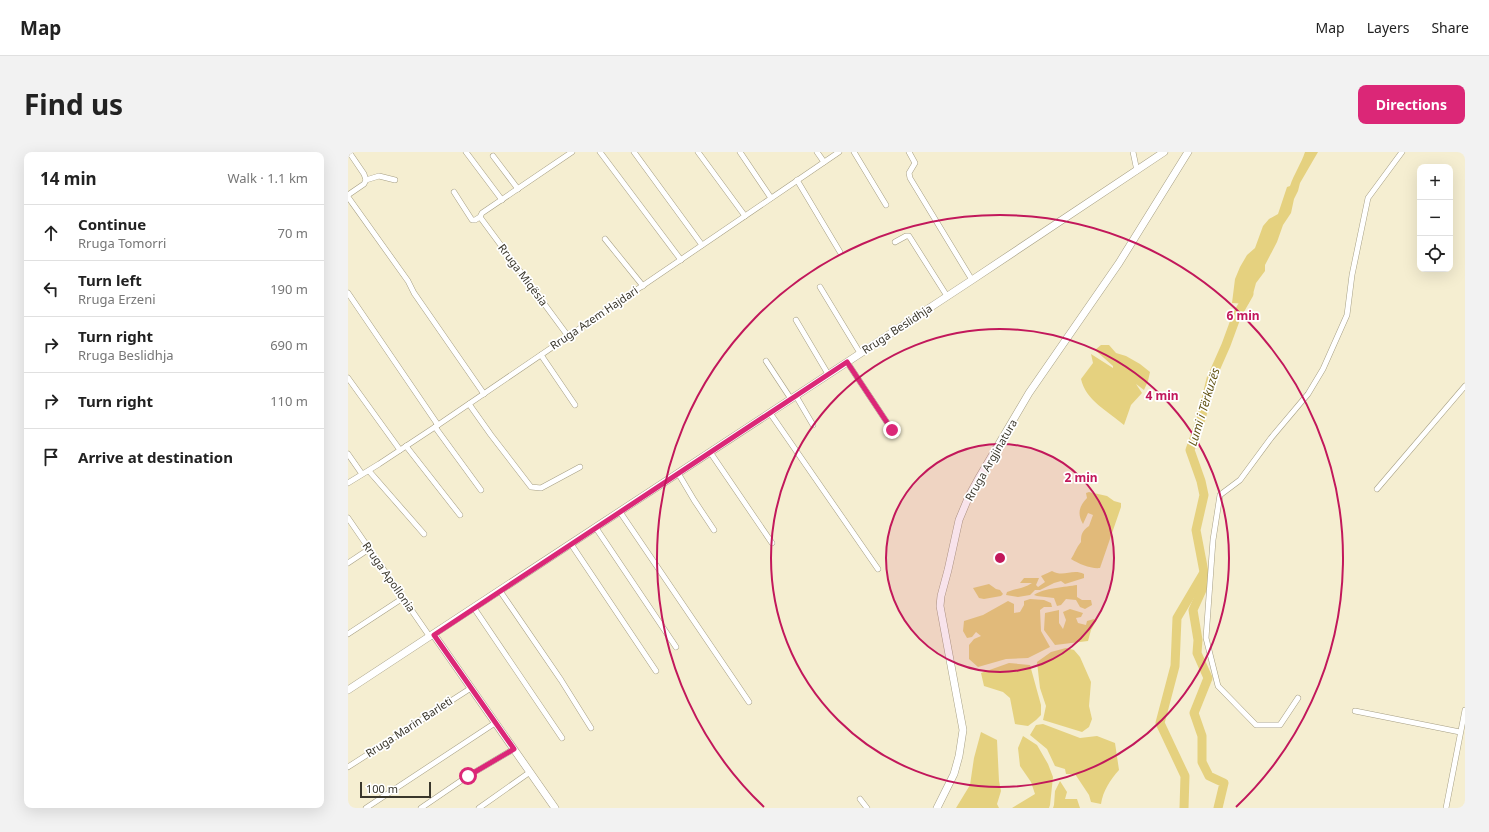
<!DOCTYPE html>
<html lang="en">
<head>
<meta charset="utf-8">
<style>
	:root { --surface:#fff; --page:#f2f2f2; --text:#222; --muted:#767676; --line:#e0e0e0; --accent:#db2777 }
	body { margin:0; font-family:"Noto Sans",sans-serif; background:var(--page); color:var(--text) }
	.controls { position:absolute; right:12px; top:12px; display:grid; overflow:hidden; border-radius:8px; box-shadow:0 4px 16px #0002 }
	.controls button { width:36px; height:36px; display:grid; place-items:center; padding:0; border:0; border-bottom:1px solid var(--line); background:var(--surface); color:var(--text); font:20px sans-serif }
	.scale { position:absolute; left:12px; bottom:10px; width:71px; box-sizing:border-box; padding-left:4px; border:2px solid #39362b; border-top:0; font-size:11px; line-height:14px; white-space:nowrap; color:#39362b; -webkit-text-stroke:3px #fff; paint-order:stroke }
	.stop { position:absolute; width:12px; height:12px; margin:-9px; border:3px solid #db2777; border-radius:50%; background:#fff }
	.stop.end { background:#db2777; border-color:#fff; box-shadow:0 1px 4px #0008 }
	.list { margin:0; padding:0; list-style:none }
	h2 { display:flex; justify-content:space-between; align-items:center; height:52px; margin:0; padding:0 16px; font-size:17px }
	h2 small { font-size:13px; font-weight:400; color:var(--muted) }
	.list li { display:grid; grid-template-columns:26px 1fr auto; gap:12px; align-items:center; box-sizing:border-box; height:56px; padding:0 16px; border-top:1px solid var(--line) }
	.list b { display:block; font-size:15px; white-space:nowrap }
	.list p { margin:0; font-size:13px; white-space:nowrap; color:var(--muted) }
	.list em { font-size:13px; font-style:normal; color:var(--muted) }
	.icon { flex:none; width:22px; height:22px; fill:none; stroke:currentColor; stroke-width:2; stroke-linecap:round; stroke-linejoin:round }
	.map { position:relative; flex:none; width:1117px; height:656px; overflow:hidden; border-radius:8px }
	header { display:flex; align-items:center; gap:24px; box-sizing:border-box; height:56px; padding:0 20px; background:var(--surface); border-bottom:1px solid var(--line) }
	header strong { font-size:19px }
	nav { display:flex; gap:22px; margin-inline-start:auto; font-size:14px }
	.intro { display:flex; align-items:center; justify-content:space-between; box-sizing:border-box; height:96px; padding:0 24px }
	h1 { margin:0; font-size:28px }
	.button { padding:10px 18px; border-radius:8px; background:var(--accent); color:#fff; font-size:14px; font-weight:700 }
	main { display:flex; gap:24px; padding:0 24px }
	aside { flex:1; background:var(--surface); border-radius:8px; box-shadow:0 4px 16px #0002 }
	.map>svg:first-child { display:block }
	.water { fill:#e5d17f }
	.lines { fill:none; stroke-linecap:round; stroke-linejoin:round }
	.river { stroke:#e5d17f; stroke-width:9 }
	.street-casing { stroke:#a69f84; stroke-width:6 }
	.secondary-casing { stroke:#a69f84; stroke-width:8 }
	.street { stroke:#fff; stroke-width:5 }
	.secondary { stroke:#fff; stroke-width:7 }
	.route { stroke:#db2777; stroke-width:5 }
	.ring { fill:none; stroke:#c2185b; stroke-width:2 }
	.labels { text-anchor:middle; stroke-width:3.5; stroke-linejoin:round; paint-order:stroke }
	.street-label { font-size:11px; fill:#39362b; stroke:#fff }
	.water-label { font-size:12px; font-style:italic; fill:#635517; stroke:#fff }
	.centre { fill:#c2185b; stroke:#fff; stroke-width:2 }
	.ring-label { font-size:12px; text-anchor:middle; font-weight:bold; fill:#c2185b; stroke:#fff; stroke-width:3.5; stroke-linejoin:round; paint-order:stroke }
</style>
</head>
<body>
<header>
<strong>Map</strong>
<nav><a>Map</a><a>Layers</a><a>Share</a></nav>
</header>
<div class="intro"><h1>Find us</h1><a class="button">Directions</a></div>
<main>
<aside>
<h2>14 min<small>Walk · 1.1 km</small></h2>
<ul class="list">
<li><svg class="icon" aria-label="ahead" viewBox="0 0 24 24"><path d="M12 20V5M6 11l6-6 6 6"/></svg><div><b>Continue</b><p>Rruga Tomorri</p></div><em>70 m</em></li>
<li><svg class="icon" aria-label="left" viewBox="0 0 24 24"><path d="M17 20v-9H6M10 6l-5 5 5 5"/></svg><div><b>Turn left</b><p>Rruga Erzeni</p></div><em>190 m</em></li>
<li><svg class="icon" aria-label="right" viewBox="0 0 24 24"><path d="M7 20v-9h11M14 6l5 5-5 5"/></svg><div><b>Turn right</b><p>Rruga Beslidhja</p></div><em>690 m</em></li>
<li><svg class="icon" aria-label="right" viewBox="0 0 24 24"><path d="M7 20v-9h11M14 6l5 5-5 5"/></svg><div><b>Turn right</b></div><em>110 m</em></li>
<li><svg class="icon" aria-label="arrive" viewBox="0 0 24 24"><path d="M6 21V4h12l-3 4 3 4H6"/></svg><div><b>Arrive at destination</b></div></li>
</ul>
</aside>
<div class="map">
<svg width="1117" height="656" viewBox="0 0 1117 656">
	<rect width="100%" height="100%" fill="#f5eed1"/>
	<g class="water">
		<path d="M957 0H970L952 31 950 39 946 47 943 61 935 73 929 90 917 113V119L908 131 905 142 900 152 884 151 887 127 892 115 899 103 907 96 915 74 921 67 930 62 939 35 942 34C946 22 953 12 957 0Z"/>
		<path d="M753 193H761L768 201 778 204 792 212 802 220 800 229 796 238 788 232 794 241 783 253 776 273C760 259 738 249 733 227L745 211 743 202 765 216V214L747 198Z"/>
		<path d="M741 340 759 344 766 349 773 351V355L752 416C743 417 731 412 723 407 727 401 728 396 733 390 733 382 734 379 741 374L745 363 740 361 735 372C729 362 731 354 739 346L738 341Z"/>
		<path d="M704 419C716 426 724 416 736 422V426L717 432 713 429 706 431 692 438H687L682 443 670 445 658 443 659 440C669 436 675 437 684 431H672L676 426H691L688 433 690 435 697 430 693 424Z"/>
		<polygon points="641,432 648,437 652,438 655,442 653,444 636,447 631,446 625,436"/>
		<path d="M729 433V445L734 448H743L744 453 737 457 732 455 728 448 718 447 713 453 709 454 706 446 689 444 686 443C695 436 718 435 729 433Z"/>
		<polygon points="682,447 696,448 703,451 704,455 696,455 692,458 693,479 702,495 680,506 658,507 630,515 621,507 621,493 626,487 633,484 628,480 624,485 619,486 615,479 616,469 635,463 660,449 666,452 666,461 672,460 676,453 676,449"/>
		<polygon points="722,457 735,461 733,465 728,466 730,471 738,473 739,469 746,467 748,469 743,478 740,489 707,493 696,478 697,461 711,458 711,471 715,477 718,468 715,460"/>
		<polygon points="718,496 726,498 732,505 743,530 741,554 744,567 741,575 734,580 695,568 698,554 692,536 689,510 703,500"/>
		<polygon points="661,511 682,513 693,553 693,563 688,568 680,574 667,572 662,546 655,540 636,534 633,521"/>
		<path d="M695 572 732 586 749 584 767 591 771 618C762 628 755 639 753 652L743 650 741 643 727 622H718L717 617 707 614 699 597 682 583 688 573Z"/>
		<polygon points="633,580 649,588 651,629 653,639 649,652 651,656 608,656 622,633 626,606"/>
		<polygon points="675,584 689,593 700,612 705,625 702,653 701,656 664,656 687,642 683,630 672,614 670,596"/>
		<polygon points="712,629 719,640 717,647 729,647 732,656 705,656 706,653 707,639"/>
	</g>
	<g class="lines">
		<g class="river">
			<polyline points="836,656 837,624 812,571 827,514 829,466 855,422"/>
			<polyline points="870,656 876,631 861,624 854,610 854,584 846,561 860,526 849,501 850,488 845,458 854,438 856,429 856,420 848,378 856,343 853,329 842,298 853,267 863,227 878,193 889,163 901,142"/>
		</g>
		<g class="street-casing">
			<g id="street">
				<polyline points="118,0 154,48"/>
				<polyline points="252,0 333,108"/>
				<polyline points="286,0 354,93"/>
				<polyline points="350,0 397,64"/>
				<polyline points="392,0 423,46"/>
				<polyline points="469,0 476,10"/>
				<polyline points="506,0 538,53"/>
				<polyline points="561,0 567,11 561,21 562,26 624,128"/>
				<polyline points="785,0 789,19"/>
				<polyline points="145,4 170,37"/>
				<polyline points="18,28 31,24 47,28"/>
				<polyline points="449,28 492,100"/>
				<polyline points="106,40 124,68 127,68 132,65"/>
				<polyline points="0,43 16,32 18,28 16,22 1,0"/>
				<polyline points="0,45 60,129 66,141 136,242"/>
				<polyline points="257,87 295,134"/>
				<polyline points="547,90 558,84 561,84 599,144"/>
				<polyline points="472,135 512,201"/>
				<polyline points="0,141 90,273"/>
				<polyline points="448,168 480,222"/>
				<polyline points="220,184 132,65 134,61 224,0"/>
				<polyline points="193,203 227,253"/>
				<polyline points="418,209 443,247"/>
				<polyline points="499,210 544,278"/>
				<polyline points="0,226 52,298"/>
				<polyline points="448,244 465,273"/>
				<polyline points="121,252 143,283 183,335 193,336 232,315"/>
				<polyline points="422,261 530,417"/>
				<polyline points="87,275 133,338"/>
				<polyline points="58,294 112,363"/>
				<polyline points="362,300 424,391"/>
				<polyline points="0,302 14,322"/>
				<polyline points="21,319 76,382"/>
				<polyline points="330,321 346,348 366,378"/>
				<polyline points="0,331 31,312 90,273 491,0"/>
				<polyline points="1029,337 1117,234"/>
				<polyline points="272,360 401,550"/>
				<polyline points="0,366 82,485"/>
				<polyline points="248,376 328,495"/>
				<polyline points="223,392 308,519"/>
				<polyline points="0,411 21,397"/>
				<polyline points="152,439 213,528 243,576"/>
				<polyline points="126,456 214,586"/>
				<polyline points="0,482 55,446"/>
				<polyline points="950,546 932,573 908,573 870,534 858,486 865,388 872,343 892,328 923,286 960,242 975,217 999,163 1004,123 1020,46 1054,0"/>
				<polyline points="1007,559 1112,580"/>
				<polyline points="0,615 123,536"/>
				<polyline points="512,647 519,656"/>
				<polyline points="18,656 147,571"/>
				<polyline points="73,656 120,624 166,597"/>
				<polyline points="131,656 182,620"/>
				<polyline points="1098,656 1117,558"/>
			</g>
		</g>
		<g class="secondary-casing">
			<g id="secondary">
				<polyline points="86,483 207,656"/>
				<polyline points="0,538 624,128 816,0"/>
				<polyline points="589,656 606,622 611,604 615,578 592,454 593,444 600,418 611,368 621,344 632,324 681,241 771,111 840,0"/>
			</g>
		</g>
		<use href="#street" class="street"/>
		<use href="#secondary" class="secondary"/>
	</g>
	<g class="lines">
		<polyline class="route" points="120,624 166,597 86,483 499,210 544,278"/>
	</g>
	<circle cx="652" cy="406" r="114" fill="#c2185b" fill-opacity=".12"/>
	<g class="ring">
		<circle cx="652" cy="406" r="114"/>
		<circle cx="652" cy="406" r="229"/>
		<path d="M416 655A343 343 0 1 1 888 655"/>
	</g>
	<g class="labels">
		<g class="street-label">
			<text transform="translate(175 123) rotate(53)" y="4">Rruga Miqësia</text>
			<text transform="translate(246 166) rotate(-34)" y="4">Rruga Azem Hajdari</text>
			<text transform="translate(549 177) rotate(-33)" y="4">Rruga Beslidhja</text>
			<text transform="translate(643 308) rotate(-60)" y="4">Rruga Argjinatura</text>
			<text transform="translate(41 425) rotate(55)" y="4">Rruga Apollonia</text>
			<text transform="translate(61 575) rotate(-33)" y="4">Rruga Marin Barleti</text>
		</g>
		<g class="water-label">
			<text transform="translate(856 255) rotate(-73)" y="4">Lumi i Tërkuzës</text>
		</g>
	</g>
	<circle cx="652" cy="406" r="6" class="centre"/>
	<g class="ring-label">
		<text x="895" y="168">6 min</text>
		<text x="814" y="248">4 min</text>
		<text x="733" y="330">2 min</text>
	</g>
</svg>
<div class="controls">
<button>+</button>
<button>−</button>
<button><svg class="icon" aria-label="locate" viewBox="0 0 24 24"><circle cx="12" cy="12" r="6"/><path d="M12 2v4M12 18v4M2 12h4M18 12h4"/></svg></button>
</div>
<div class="scale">100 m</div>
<div class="stop" style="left:120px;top:624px"></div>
<div class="stop end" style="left:544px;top:278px"></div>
</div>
</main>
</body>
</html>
